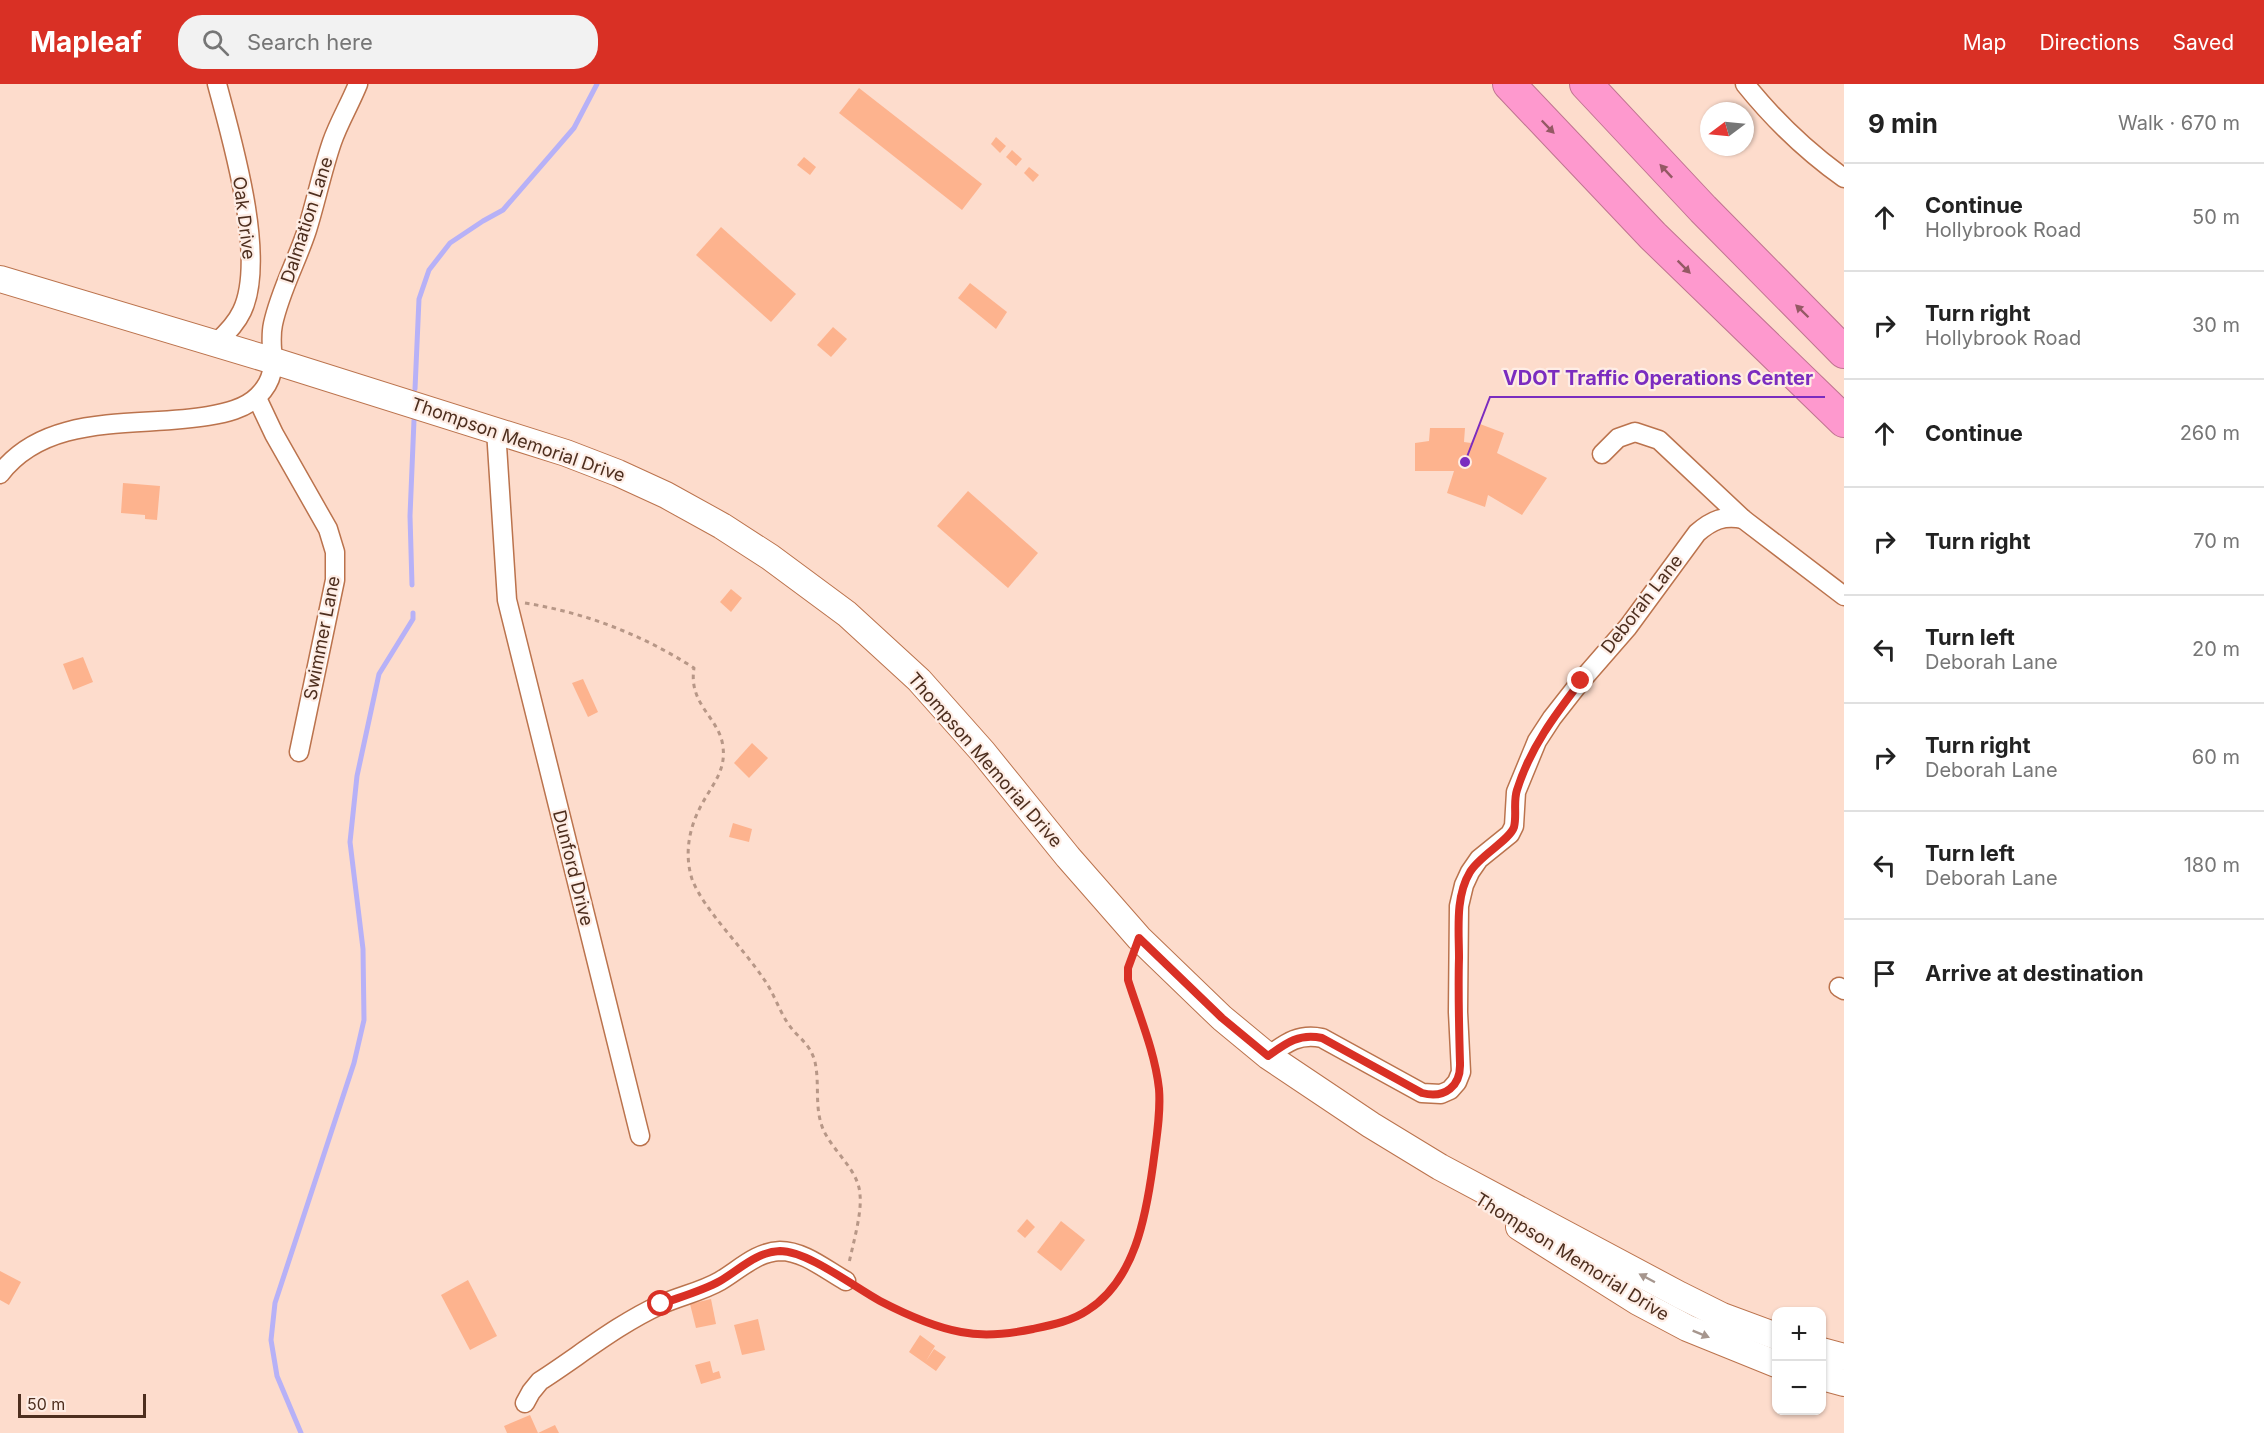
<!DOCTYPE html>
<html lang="en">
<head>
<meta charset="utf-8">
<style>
	:root { --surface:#fff; --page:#f2f2f2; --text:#222; --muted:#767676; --line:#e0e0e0; --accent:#d93025 }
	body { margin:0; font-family:Inter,sans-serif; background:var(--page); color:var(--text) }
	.controls { position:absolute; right:18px; bottom:18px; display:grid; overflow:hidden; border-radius:12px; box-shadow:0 2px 4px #0004 }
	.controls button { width:54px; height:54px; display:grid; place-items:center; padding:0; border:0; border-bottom:2px solid var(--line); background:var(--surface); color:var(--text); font:30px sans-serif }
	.compass { position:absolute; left:1700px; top:18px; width:54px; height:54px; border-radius:50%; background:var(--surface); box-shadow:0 2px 4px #0004; rotate:254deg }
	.scale { position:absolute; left:18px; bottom:15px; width:128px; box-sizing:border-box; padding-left:6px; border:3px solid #4d2e1e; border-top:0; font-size:16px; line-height:21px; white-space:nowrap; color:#4d2e1e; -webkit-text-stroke:4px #feede5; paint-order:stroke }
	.stop { position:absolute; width:18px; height:18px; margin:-14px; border:4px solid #d93025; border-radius:50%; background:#fff }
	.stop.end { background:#d93025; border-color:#fff; box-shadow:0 2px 6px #0008 }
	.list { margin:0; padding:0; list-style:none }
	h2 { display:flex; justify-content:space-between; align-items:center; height:78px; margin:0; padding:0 24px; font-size:26px }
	h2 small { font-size:20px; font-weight:400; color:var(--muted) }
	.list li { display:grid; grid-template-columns:39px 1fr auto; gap:18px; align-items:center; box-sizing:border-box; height:108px; padding:0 24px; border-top:2px solid var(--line) }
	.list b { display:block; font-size:22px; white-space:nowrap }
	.list p { margin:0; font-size:20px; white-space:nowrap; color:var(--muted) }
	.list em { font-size:20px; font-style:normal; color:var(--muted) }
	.icon { flex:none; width:33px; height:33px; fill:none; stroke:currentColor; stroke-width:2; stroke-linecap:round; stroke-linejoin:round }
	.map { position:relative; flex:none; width:1844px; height:1349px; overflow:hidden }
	header { display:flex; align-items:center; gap:36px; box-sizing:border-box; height:84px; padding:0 30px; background:var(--accent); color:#fff }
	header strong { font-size:28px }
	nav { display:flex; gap:33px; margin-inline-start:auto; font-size:21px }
	.search { width:420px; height:54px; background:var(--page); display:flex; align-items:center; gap:15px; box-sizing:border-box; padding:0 21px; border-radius:24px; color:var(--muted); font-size:22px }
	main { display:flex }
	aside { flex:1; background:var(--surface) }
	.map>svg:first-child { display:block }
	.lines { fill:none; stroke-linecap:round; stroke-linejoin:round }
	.stream { stroke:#b7b1f7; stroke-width:5 }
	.building { fill:#fdb38e }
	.street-casing { stroke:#bb734d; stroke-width:21 }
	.secondary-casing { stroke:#bb734d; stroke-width:28 }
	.highway-casing { stroke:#c07490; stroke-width:34 }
	.path { stroke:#b79787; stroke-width:3; stroke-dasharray:4.5 4.5; stroke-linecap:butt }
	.street { stroke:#fff; stroke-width:18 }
	.secondary { stroke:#fff; stroke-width:26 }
	.highway { stroke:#fe99ce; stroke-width:32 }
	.oneway { fill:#945964 }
	.oneway2 { fill:#a6968e }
	.route { stroke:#d93025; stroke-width:8 }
	.labels { text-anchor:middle; stroke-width:4.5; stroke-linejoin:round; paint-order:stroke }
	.street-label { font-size:18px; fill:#4d2e1e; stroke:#feede5 }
	.leader { fill:none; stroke:#7b2cbf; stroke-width:2 }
	.callout-dot { fill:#7b2cbf; stroke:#feede5; stroke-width:2 }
	.callout-label { font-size:20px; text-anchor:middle; font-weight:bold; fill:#7b2cbf; stroke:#feede5; stroke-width:4.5; stroke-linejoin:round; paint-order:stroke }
</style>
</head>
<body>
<header>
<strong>Mapleaf</strong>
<div class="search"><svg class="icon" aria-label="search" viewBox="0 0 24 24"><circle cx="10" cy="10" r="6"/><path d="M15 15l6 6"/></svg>Search here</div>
<nav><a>Map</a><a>Directions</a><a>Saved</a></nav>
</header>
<main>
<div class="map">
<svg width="1844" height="1349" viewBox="0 0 1844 1349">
	<rect width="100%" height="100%" fill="#fddccc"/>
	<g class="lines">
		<g class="stream">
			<polyline points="415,305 419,215 429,186 450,159 483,137 503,126 574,44 597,0"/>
			<polyline points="412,501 410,432 414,336"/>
			<polyline points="301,1349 277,1292 271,1256 275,1219 354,979 364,936 363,865 350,758 357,692 379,590 413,535 413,529"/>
		</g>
	</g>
	<g class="building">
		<polygon points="859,4 982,100 962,126 839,29"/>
		<polygon points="996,53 1006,62 1000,69 991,60"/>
		<polygon points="1012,66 1022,75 1016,82 1006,73"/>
		<polygon points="804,73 816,83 810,91 797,81"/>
		<polygon points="1029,83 1039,91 1033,98 1024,89"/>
		<polygon points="721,143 796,210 771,238 696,171"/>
		<polygon points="970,199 1007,228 996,245 958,214"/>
		<polygon points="833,243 847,255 831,273 817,261"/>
		<polygon points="1480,340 1504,349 1497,369 1547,394 1522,431 1488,411 1485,423 1447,409 1454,387 1415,387 1415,359 1429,357 1430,344 1465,344 1464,358 1471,359"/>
		<polygon points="123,399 160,402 157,436 145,435 145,431 121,429"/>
		<polygon points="968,407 1038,469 1008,504 937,442"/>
		<polygon points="731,505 742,514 731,528 720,518"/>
		<polygon points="83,573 93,598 73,606 63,580"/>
		<polygon points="583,595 598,628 588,633 572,599"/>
		<polygon points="752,659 768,674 749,694 734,679"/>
		<polygon points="733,739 752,745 749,758 729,753"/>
		<polygon points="1027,1135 1035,1143 1025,1154 1017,1147"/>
		<polygon points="1061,1137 1085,1156 1061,1187 1037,1168"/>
		<polygon points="0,1187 21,1198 9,1221 0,1216"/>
		<polygon points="468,1196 497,1252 470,1266 441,1211"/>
		<polygon points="711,1215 716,1240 696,1244 690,1220"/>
		<polygon points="758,1235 765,1266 742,1271 734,1241"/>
		<polygon points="920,1251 935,1262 926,1277 934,1265 946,1273 936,1287 909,1268"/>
		<polygon points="710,1277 713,1289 719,1287 721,1294 701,1300 695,1281"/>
		<polygon points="530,1331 538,1349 555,1341 559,1349 507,1349 504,1342"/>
	</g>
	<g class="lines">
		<g class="street-casing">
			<g id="street">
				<path d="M1745 0C1774 36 1806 67 1844 94"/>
				<path d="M216 259C226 250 236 240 242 227 267 174 232 56 217 0"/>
				<polyline points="257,314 274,350 328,445 335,468 335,496 299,668"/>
				<polyline points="496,346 507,516 640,1052"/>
				<polyline points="1602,370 1618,354 1635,348 1659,356 1743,435 1844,512"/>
				<path d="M0 390C48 327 139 344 208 332 225 329 245 325 258 312 283 287 267 268 273 240 280 207 297 177 307 146 316 117 322 87 332 58 339 38 350 20 358 0"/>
				<polyline points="1839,903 1844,906"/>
				<path d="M1268 972C1286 959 1299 949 1322 954L1422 1009 1441 1010 1450 1006 1457 998 1461 988 1458 928 1459 822 1464 801 1470 788 1479 775 1510 750 1514 742 1516 708 1537 657 1552 634 1581 597 1628 543 1697 449C1712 436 1724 431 1743 435"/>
				<path d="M525 1319 531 1308 540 1297C579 1272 618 1240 660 1221 679 1212 701 1208 720 1197 739 1186 756 1168 780 1167 804 1167 826 1186 846 1197"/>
			</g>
		</g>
		<g class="secondary-casing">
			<g id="secondary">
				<polyline points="0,195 274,277 566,369 618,389 666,411 722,442 770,473 847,530 919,596 983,668 1068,773 1139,854 1222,934 1268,972 1371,1041 1440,1083 1680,1211 1722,1232 1776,1252"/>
				<polyline points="1519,1143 1638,1218 1687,1244 1776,1280"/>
				<polyline points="1822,1267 1844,1273"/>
				<polyline points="1822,1293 1844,1299"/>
			</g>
		</g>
		<g class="highway-casing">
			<g id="highway">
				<polyline points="1509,0 1653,152 1844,337"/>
				<polyline points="1586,0 1703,125 1844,268"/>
			</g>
		</g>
		<g class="path">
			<path d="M525 519C586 529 641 550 694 584 688 621 720 634 723 663 726 687 712 701 702 720 689 743 684 770 692 795 703 825 744 865 763 894 773 907 778 924 787 938 796 953 810 958 815 978 820 1001 814 1023 823 1045 833 1068 859 1086 860 1111 862 1129 853 1160 849 1179"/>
			<path d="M859 1205C890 1223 926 1243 963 1249 1016 1257 1088 1242 1119 1195 1135 1170 1140 1142 1147 1114 1154 1081 1162 1038 1159 1005 1155 968 1139 931 1128 895V884L1131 875"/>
		</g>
		<use href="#street" class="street"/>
		<use href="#secondary" class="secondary"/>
		<use href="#highway" class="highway"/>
	</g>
	<defs><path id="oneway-solid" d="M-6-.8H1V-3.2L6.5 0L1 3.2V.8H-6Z" transform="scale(1.5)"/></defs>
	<g class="oneway">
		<use href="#oneway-solid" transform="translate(1548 43) rotate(46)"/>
		<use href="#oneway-solid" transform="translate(1666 87) rotate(-133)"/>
		<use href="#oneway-solid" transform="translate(1684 183) rotate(45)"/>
		<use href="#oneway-solid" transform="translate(1802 227) rotate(-136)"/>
	</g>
	<g class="oneway2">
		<use href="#oneway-solid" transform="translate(1647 1194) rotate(-152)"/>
		<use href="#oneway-solid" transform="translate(1701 1250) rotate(22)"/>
	</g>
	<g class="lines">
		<path class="route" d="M661 1220C680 1213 702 1207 720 1197 739 1186 756 1168 780 1167 808 1167 854 1203 880 1217 905 1230 933 1243 961 1248 985 1253 1009 1250 1033 1245 1052 1241 1072 1237 1088 1226 1135 1196 1146 1132 1153 1081 1156 1057 1161 1030 1159 1005 1155 968 1139 931 1128 896V884L1139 854 1222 934 1268 972C1286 959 1299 949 1322 954L1422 1009C1445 1015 1461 1002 1460 979 1459 944 1458 909 1459 874 1459 846 1455 813 1470 788 1479 772 1510 756 1514 743 1517 731 1513 718 1517 706 1530 664 1555 631 1581 597"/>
	</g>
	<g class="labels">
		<g class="street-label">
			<text transform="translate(244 134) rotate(83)" y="6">Oak Drive</text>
			<text transform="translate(307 136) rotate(-72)" y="6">Dalmation Lane</text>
			<text transform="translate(518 356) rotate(19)" y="6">Thompson Memorial Drive</text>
			<text transform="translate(1642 520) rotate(-52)" y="6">Deborah Lane</text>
			<text transform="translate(322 554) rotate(-79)" y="6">Swimmer Lane</text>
			<text transform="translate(985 676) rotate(49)" y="6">Thompson Memorial Drive</text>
			<text transform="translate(573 784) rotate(76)" y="6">Dunford Drive</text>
			<text transform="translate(1572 1173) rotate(32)" y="6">Thompson Memorial Drive</text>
		</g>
	</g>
	<path class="leader" d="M1465 378L1490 313H1825"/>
	<circle class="callout-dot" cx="1465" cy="378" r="6"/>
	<g class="callout-label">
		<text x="1658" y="301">VDOT Traffic Operations Center</text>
	</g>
</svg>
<div class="controls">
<button>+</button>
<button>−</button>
</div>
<svg class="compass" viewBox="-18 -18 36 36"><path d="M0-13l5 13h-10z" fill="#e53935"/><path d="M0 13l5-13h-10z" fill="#767676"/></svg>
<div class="scale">50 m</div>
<div class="stop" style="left:661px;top:1220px"></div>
<div class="stop end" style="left:1581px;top:597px"></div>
</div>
<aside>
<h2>9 min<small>Walk · 670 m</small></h2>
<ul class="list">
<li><svg class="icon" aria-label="ahead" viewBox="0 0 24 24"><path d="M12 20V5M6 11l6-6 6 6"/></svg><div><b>Continue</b><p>Hollybrook Road</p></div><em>50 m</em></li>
<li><svg class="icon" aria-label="right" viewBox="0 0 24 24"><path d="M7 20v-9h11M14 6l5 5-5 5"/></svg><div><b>Turn right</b><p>Hollybrook Road</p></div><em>30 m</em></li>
<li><svg class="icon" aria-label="ahead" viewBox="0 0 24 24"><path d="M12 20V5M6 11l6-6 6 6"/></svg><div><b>Continue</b></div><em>260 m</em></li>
<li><svg class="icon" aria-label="right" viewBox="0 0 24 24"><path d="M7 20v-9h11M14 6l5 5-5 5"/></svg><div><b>Turn right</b></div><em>70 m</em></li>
<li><svg class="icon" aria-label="left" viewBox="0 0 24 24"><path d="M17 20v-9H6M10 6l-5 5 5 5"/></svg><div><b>Turn left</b><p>Deborah Lane</p></div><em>20 m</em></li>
<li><svg class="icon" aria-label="right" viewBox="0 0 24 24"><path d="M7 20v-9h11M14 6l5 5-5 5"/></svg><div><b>Turn right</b><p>Deborah Lane</p></div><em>60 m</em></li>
<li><svg class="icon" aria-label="left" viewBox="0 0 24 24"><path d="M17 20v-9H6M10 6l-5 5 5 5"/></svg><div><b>Turn left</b><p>Deborah Lane</p></div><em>180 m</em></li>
<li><svg class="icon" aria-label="arrive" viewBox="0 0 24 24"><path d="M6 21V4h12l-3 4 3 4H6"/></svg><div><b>Arrive at destination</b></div></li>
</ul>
</aside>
</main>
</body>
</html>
